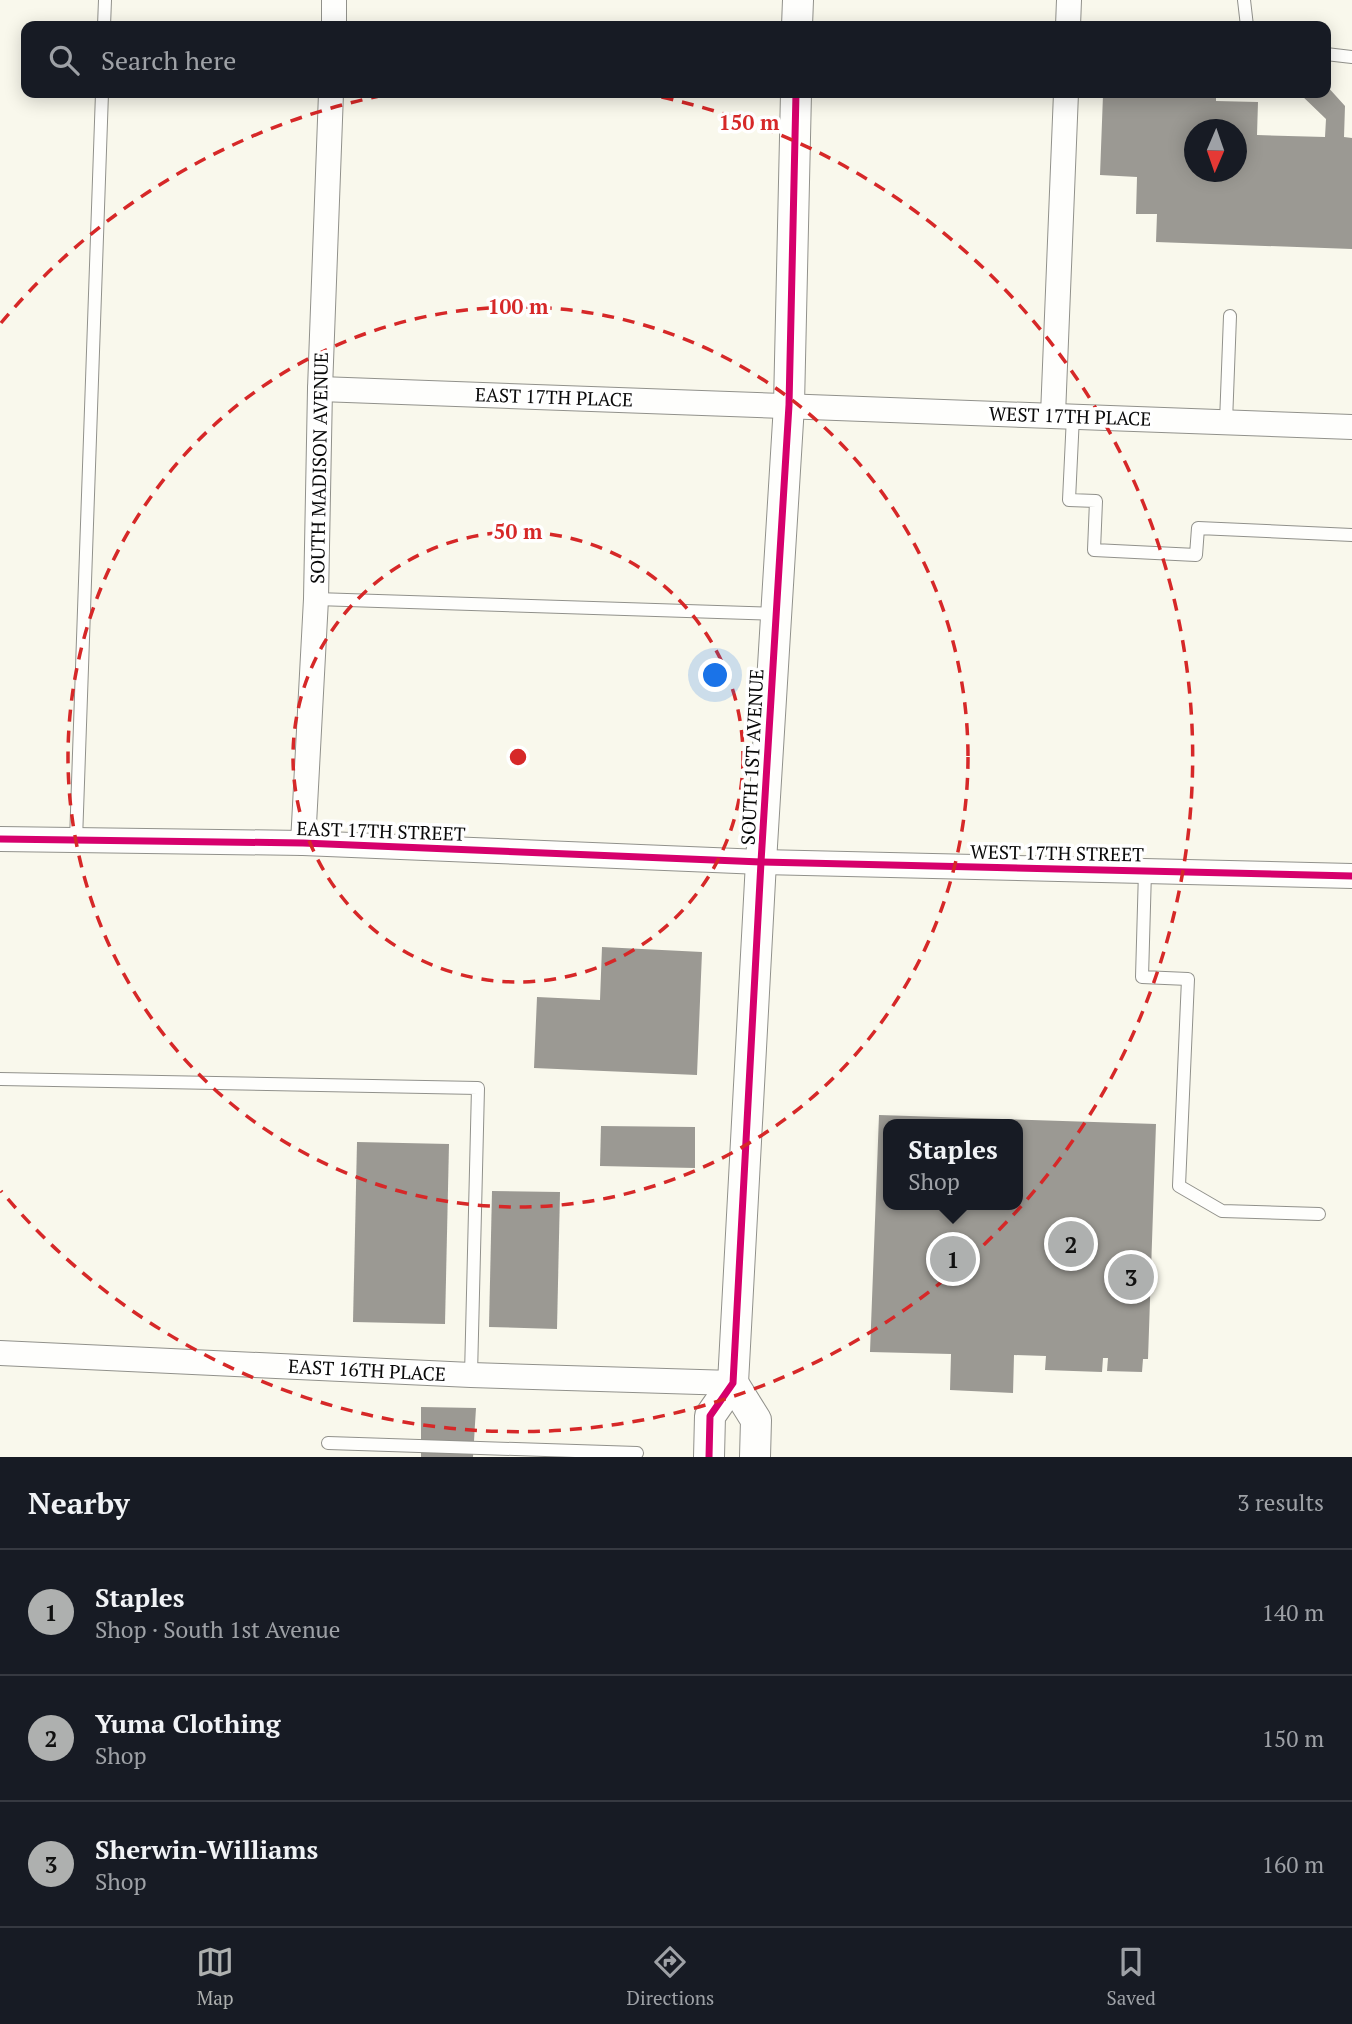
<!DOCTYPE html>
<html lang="en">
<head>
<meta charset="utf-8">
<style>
	:root { --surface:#171b24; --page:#20242c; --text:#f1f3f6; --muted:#9ea1a6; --line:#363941; --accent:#aeb0af }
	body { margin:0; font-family:"PT Serif",serif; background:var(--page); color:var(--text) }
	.compass { position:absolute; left:1184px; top:119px; width:63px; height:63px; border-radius:50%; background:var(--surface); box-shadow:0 4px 18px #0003; rotate:182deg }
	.you { position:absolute; left:716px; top:676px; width:24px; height:24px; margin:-18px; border:5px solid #fff; border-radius:50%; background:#1a73e8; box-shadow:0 0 0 10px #1a73e833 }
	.badge { display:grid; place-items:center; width:46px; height:46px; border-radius:50%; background:var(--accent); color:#111; font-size:23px; font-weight:700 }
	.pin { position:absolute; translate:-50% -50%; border:4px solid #fff; box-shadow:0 2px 7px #0006 }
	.popup { position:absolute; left:883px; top:1119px; width:140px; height:91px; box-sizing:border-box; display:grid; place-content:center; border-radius:14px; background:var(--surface); filter:drop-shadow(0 2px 5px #0005); font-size:23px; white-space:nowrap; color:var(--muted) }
	.popup b { font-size:26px; color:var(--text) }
	.popup::after { content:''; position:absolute; left:50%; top:100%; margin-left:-14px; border:14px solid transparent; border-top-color:var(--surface) }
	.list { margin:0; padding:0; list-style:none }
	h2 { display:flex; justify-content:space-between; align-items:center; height:91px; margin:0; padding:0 28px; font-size:30px }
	h2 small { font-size:23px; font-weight:400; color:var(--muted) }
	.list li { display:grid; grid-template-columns:46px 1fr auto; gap:21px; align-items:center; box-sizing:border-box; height:126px; padding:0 28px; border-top:2px solid var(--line) }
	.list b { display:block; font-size:26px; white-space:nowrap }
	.list p { margin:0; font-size:23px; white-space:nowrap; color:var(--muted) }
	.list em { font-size:23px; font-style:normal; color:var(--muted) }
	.icon { flex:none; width:38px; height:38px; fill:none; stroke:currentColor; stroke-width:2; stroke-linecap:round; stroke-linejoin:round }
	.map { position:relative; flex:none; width:1352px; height:1457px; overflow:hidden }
	.search { position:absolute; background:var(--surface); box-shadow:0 4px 18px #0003; left:21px; right:21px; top:21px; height:77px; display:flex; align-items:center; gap:18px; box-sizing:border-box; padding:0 24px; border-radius:14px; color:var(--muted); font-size:26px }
	.sheet { height:469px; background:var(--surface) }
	nav { display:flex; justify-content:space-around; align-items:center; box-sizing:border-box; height:98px; border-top:2px solid var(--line); background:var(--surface); font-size:19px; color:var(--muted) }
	nav a { display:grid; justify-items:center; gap:4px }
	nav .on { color:var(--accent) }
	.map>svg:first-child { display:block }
	.building { fill:#9b9993; fill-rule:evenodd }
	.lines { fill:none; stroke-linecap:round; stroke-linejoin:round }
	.service-casing { stroke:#91918b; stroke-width:14 }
	.minor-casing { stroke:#91918b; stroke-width:26 }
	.tertiary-casing { stroke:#91918b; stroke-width:32 }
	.service { stroke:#fefefc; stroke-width:12 }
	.minor { stroke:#fefefc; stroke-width:24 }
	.tertiary { stroke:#fefefc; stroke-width:30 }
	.cycleway-casing { stroke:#fff; stroke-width:11 }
	.cycleway { stroke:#d6006c; stroke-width:7 }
	.ring { fill:none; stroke:#d62828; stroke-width:3.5; stroke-dasharray:12 9 }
	.labels { text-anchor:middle; stroke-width:7; stroke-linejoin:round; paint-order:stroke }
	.street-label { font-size:19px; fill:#090909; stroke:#fff }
	.centre { fill:#d62828; stroke:#fff; stroke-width:3.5 }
	.ring-label { font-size:21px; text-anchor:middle; font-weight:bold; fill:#d62828; stroke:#fff; stroke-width:7; stroke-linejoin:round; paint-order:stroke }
</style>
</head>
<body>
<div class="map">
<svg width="1352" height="1457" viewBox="0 0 1352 1457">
	<rect width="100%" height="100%" fill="#f9f8ec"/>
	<g class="building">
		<path d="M1326 85 1345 106 1344 137 1352 138V249L1156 242 1157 214H1136L1137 177 1100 175 1103 95 1143 96V93H1216V101L1258 102 1257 135 1325 137 1326 119 1299 93H1326ZM1194 130H1236V172H1194Z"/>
		<polygon points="602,947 702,952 697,1075 534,1068 537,997 600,1000"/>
		<path d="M879 1115 1156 1124 1148 1359H1143L1142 1372 1107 1371 1108 1358H1103L1102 1372 1045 1370 1046 1356 1014 1355 1013 1393 950 1390 951 1354 870 1352ZM888 1124H1018V1205H888Z"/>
		<polygon points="601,1126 695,1127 695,1168 600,1166"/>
		<polygon points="357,1142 449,1144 445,1324 353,1322"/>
		<polygon points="492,1191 560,1192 557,1329 489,1327"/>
		<polygon points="421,1407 476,1408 473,1457 421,1457"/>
	</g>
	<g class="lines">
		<g class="service-casing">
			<g id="service">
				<polyline points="1244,0 1247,26"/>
				<polyline points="104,26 105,0"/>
				<polyline points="1326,54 1352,57"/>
				<polyline points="1073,416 1069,500 1096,501 1094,550 1196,555 1198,528 1352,535"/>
				<polyline points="1226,422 1230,316"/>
				<polyline points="316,599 776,614"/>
				<polyline points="76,840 102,93"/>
				<polyline points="1145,871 1142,977 1188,979 1179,1186 1222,1211 1319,1214"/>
				<polyline points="0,1079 478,1088 471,1375"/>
				<polyline points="328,1443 637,1453"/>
			</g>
		</g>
		<g class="minor-casing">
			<g id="minor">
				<polyline points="334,26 334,0"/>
				<polyline points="1068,26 1069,0"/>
				<polyline points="320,389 1352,427"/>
				<polyline points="1053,415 1066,93"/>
				<polyline points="0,839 303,843 761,862 1352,876"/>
				<polyline points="303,843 316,599 320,389 331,93"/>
				<polyline points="0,1353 471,1375 733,1383"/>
			</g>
		</g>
		<g class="tertiary-casing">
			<g id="tertiary">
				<polyline points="797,26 798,0"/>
				<polyline points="733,1383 756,1420 755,1457"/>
				<polyline points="709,1457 710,1416 733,1383 761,862 789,405 796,93"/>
			</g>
		</g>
		<use href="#service" class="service"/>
		<use href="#minor" class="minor"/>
		<use href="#tertiary" class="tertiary"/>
		<g class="cycleway-casing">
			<g id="cycleway">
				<polyline points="0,839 303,843 761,862 1352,876"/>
				<polyline points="709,1457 710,1416 733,1383 761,862 789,405 796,93"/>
			</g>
		</g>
		<use href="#cycleway" class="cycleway"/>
	</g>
	<g class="ring">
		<circle cx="518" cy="757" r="225"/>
		<circle cx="518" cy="757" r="450"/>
		<path d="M1 323A675 675 0 0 1 395 93M641 93A675 675 0 1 1 1 1191"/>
	</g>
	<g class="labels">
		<g class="street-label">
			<text transform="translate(554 397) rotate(2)" y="7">EAST 17TH PLACE</text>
			<text transform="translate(1070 416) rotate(2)" y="7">WEST 17TH PLACE</text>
			<text transform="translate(319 468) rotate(-89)" y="7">SOUTH MADISON AVENUE</text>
			<text transform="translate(752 757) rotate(-87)" y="7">SOUTH 1ST AVENUE</text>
			<text transform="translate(381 831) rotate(2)" y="7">EAST 17TH STREET</text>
			<text transform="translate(1057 853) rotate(1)" y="7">WEST 17TH STREET</text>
			<text transform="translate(367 1370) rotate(3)" y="7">EAST 16TH PLACE</text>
		</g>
	</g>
	<circle cx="518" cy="757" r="10" class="centre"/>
	<g class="ring-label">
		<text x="749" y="130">150 m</text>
		<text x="518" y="314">100 m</text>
		<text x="518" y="539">50 m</text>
	</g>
</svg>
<svg class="compass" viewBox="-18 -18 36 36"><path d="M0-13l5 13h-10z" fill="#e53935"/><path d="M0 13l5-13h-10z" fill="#9ea1a6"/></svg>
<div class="you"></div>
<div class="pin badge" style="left:953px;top:1259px">1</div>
<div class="popup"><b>Staples</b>Shop</div>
<div class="pin badge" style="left:1071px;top:1244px">2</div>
<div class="pin badge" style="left:1131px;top:1277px">3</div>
<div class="search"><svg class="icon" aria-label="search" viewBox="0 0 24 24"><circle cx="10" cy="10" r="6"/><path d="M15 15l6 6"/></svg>Search here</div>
</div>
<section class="sheet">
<h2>Nearby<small>3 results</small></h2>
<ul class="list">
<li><span class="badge">1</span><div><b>Staples</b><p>Shop · South 1st Avenue</p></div><em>140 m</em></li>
<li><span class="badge">2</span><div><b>Yuma Clothing</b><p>Shop</p></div><em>150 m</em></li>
<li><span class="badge">3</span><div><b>Sherwin-Williams</b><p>Shop</p></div><em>160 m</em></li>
</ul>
</section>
<nav>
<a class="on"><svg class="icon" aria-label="map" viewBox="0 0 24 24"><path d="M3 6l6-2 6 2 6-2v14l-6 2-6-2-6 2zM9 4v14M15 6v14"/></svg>Map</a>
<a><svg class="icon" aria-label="directions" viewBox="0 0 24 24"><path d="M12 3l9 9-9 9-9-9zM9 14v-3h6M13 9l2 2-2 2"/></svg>Directions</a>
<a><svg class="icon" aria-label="saved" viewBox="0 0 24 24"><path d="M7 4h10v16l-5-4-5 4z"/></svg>Saved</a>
</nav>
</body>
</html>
